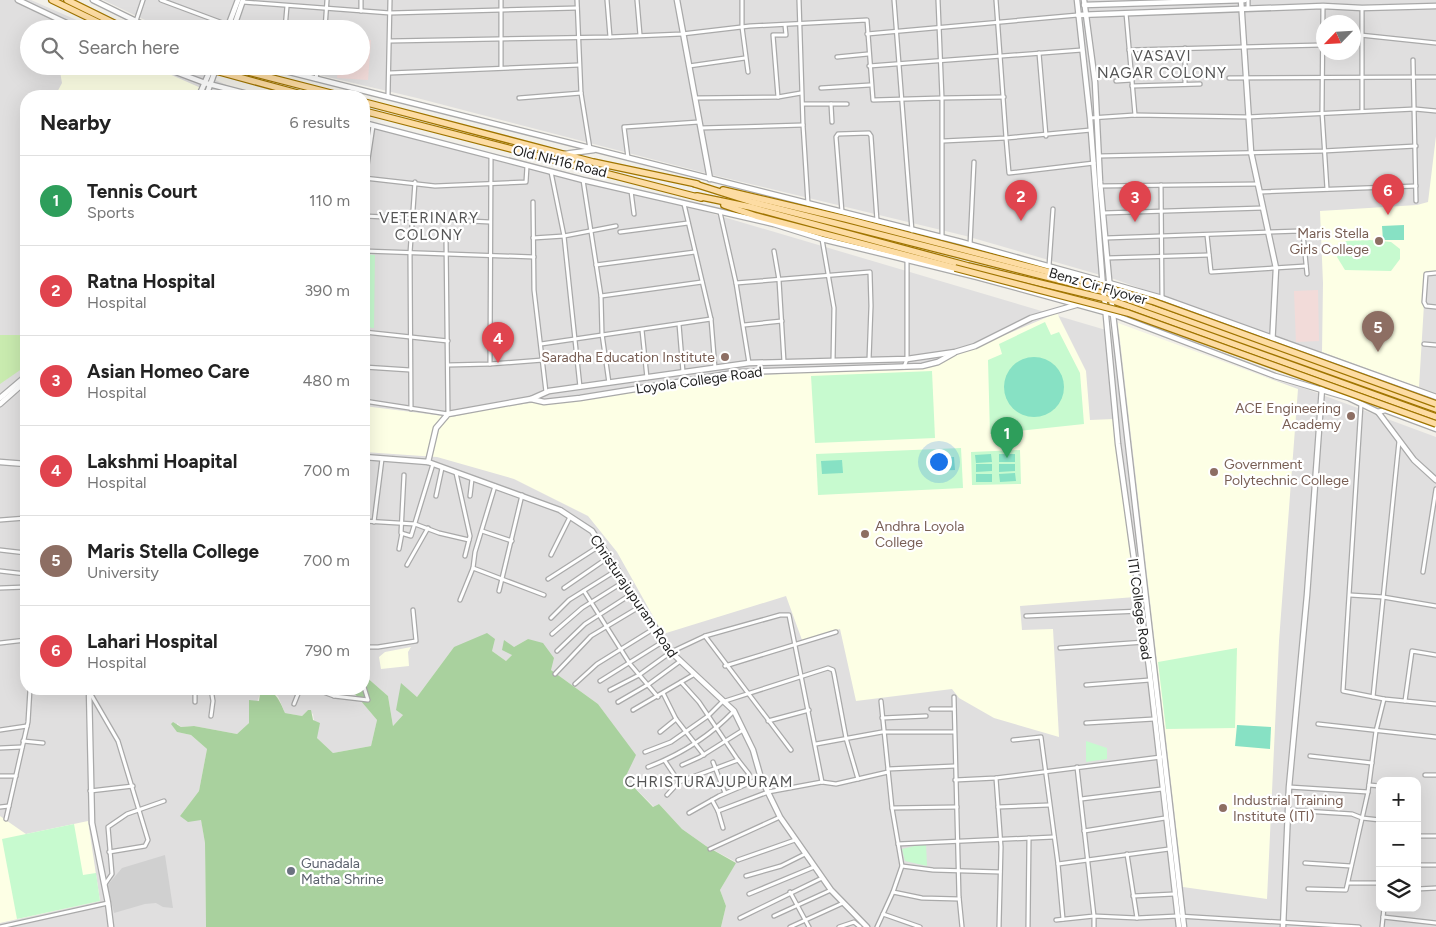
<!DOCTYPE html>
<html lang="en">
<head>
<meta charset="utf-8">
<style>
	:root { --surface:#fff; --page:#f6f6f6; --text:#222; --muted:#767676; --line:#e0e0e0; --accent:#ea580c }
	body { margin:0; font-family:Figtree,sans-serif; background:var(--page); color:var(--text) }
	.controls { position:absolute; right:15px; bottom:15px; display:grid; overflow:hidden; border-radius:10px; box-shadow:0 5px 20px #0002 }
	.controls button { width:45px; height:45px; display:grid; place-items:center; padding:0; border:0; border-bottom:1px solid var(--line); background:var(--surface); color:var(--text); font:25px sans-serif }
	.compass { position:absolute; left:1316px; top:15px; width:45px; height:45px; border-radius:50%; background:var(--surface); box-shadow:0 5px 20px #0002; rotate:245deg }
	.you { position:absolute; left:938px; top:461px; width:18px; height:18px; margin:-12px; border:4px solid #fff; border-radius:50%; background:#1a73e8; box-shadow:0 0 0 8px #1a73e833 }
	.badge { display:grid; place-items:center; width:32px; height:32px; border-radius:50%; background:var(--accent); color:#fff; font-size:16px; font-weight:700 }
	.pin { position:absolute; translate:-50% -41px; filter:drop-shadow(0 1px 2px #0008) }
	.pin::after { content:''; position:absolute; top:26px; width:18px; height:15px; background:inherit; clip-path:polygon(0 0,100% 0,50% 100%) }
	.list { margin:0; padding:0; list-style:none }
	h2 { display:flex; justify-content:space-between; align-items:center; height:65px; margin:0; padding:0 20px; font-size:21px }
	h2 small { font-size:16px; font-weight:400; color:var(--muted) }
	.list li { display:grid; grid-template-columns:32px 1fr auto; gap:15px; align-items:center; box-sizing:border-box; height:90px; padding:0 20px; border-top:1px solid var(--line) }
	.list b { display:block; font-size:19px; white-space:nowrap }
	.list p { margin:0; font-size:16px; white-space:nowrap; color:var(--muted) }
	.list em { font-size:16px; font-style:normal; color:var(--muted) }
	.icon { flex:none; width:28px; height:28px; fill:none; stroke:currentColor; stroke-width:2; stroke-linecap:round; stroke-linejoin:round }
	.map { position:relative; flex:none; width:1436px; height:927px; overflow:hidden }
	.search { position:absolute; background:var(--surface); box-shadow:0 5px 20px #0002; left:20px; top:20px; width:350px; height:55px; display:flex; align-items:center; gap:12px; box-sizing:border-box; padding:0 18px; border-radius:28px; color:var(--muted); font-size:19px }
	.panel { position:absolute; background:var(--surface); box-shadow:0 5px 20px #0002; left:20px; top:90px; width:350px; height:605px; border-radius:20px }
	.map>svg:first-child { display:block }
	.residential { fill:#e0dfdf; fill-rule:evenodd }
	.commercial { fill:#f2dbd9 }
	.education { fill:#fdffe5 }
	.religious { fill:#d0d0d0 }
	.grass { fill:#c9ebaf }
	.forest { fill:#a9d19e }
	.park { fill:#c7facf }
	.pitch { fill:#87e1c4 }
	.lines { fill:none; stroke-linecap:round; stroke-linejoin:round }
	.minor-casing { stroke:#a9a9a9; stroke-width:5.5 }
	.tertiary-casing { stroke:#a9a9a9; stroke-width:7 }
	.primary-casing { stroke:#a07500; stroke-width:8 }
	.minor { stroke:#fff; stroke-width:3 }
	.tertiary { stroke:#fff; stroke-width:4.5 }
	.primary { stroke:#fddca3; stroke-width:5.5 }
	.primary-bridge-casing { stroke:#a07500; stroke-width:8; stroke-linecap:butt }
	.primary-bridge { stroke:#fddca3; stroke-width:5.5 }
	.education-dot { fill:#8d6e63; stroke:#fff; stroke-width:2 }
	.worship-dot { fill:#6b7280; stroke:#fff; stroke-width:2 }
	.labels { text-anchor:middle; stroke-width:4.5; stroke-linejoin:round; paint-order:stroke }
	.street-label { font-size:14px; fill:#222; stroke:#fff }
	.education-label { font-size:14px; fill:#785e54; stroke:#fff; text-anchor:end }
	.worship-label { font-size:14px; fill:#5b616d; stroke:#fff; text-anchor:start }
	.neighbourhood-label { font-size:15px; letter-spacing:1px; fill:#555; stroke:#fff }
</style>
</head>
<body>
<div class="map">
<svg width="1436" height="927" viewBox="0 0 1436 927">
	<rect width="100%" height="100%" fill="#f2f0e9"/>
	<g class="residential">
		<polygon points="0,0 31,0 97,29 29,29 29,66 184,66 238,90 264,96 26,96 26,689 251,689 260,694 249,723 237,734 194,726 181,727 177,723 177,732 191,735 207,749 199,791 180,816 201,819 205,843 206,927 0,927"/>
		<path d="M103 0H1436V393L1114 279 966 236 713 175 417 98 281 66H361V29H164ZM1324 22H1354V52H1324Z"/>
		<path d="M364 121 602 181 1309 390 1436 437V927H721L726 906 720 890 736 862 706 846 682 829 659 804 654 807 625 778 635 755 598 704 551 670 528 639 514 647 512 655 506 661 492 651 454 647 417 697 401 684 403 715 393 726 388 696 364 675ZM1380 781H1417V908H1380Z"/>
		<polygon points="266,689 354,689 355,694 377,720 371,746 333,753 317,738 313,714 308,710 302,716 285,713 278,696"/>
	</g>
	<g class="commercial">
		<polygon points="361,39 371,40 368,80 337,78 338,66 361,66"/>
		<polygon points="1318,290 1319,341 1296,342 1294,291"/>
	</g>
	<g class="education">
		<polygon points="59,66 151,66 201,88 199,96 55,96 62,83"/>
		<polygon points="1436,136 1436,271 1426,271 1419,387 1322,352 1323,283 1320,211 1417,205 1428,202"/>
		<polygon points="1057,313 1086,371 1090,420 1114,419 1135,597 1020,606 1022,630 1053,629 1059,737 994,718 959,698 952,689 856,701 840,629 802,640 786,596 663,634 617,552 588,516 514,479 437,457 364,452 364,406 452,417 492,408 743,376 931,366"/>
		<polygon points="1118,323 1298,389 1279,641 1267,899 1183,887"/>
		<polygon points="411,647 408,652 409,666 381,669 379,657 385,652"/>
		<polygon points="0,816 26,834 88,821 100,901 0,923"/>
	</g>
	<polygon class="religious" points="165,855 173,908 163,907 156,903 145,904 114,913 107,886 122,868"/>
	<polygon class="grass" points="0,335 24,335 26,344 26,366 0,384"/>
	<path class="forest" d="M487 633 495 639 492 651 506 661 512 655 502 650 504 640 514 647 528 639 543 643 554 658 551 670 598 704 636 755 625 778 653 807 659 804 682 829 706 846 736 863 720 890 726 906 721 927H206L205 843 201 820 188 822 180 816 199 791 207 749 191 735 177 732 171 724 173 722 181 727 194 726 237 734 249 723V700L259 701 260 694 251 689C274 689 277 694 285 713L302 716 308 710H311L313 720 320 723 317 738 333 753 371 746 377 720 355 694 354 689H364V675L388 696 393 726 403 715 396 710 401 683 417 697 454 647Z"/>
	<g class="park">
		<polygon points="1370,240 1391,242 1400,249 1400,259 1391,271 1345,270 1337,257 1346,241"/>
		<polygon points="364,254 375,255 374,328 364,327"/>
		<polygon points="1045,322 1051,335 1059,332 1080,373 1084,424 990,434 988,360 1002,354 999,344"/>
		<polygon points="932,371 935,438 815,443 811,376"/>
		<polygon points="961,448 963,488 818,495 816,454"/>
		<polygon points="1020,450 1021,484 972,485 971,452"/>
		<polygon points="1237,648 1235,728 1166,729 1158,662"/>
		<polygon points="1086,741 1107,748 1107,759 1086,762"/>
		<polygon points="74,824 83,875 96,873 100,901 17,919 2,839"/>
		<polygon points="926,843 927,866 905,861 902,849"/>
	</g>
	<g class="pitch">
		<polygon points="1404,225 1404,240 1383,240 1382,226"/>
		<circle cx="1034" cy="387" r="30"/>
		<polygon points="991,454 992,462 976,463 975,455"/>
		<rect x="999" y="454" width="16" height="8"/>
		<polygon points="954,457 955,470 934,471 933,458"/>
		<polygon points="842,460 843,473 822,474 821,461"/>
		<polygon points="976,464 992,464 992,471 976,472"/>
		<polygon points="999,464 1015,464 1015,471 999,472"/>
		<polygon points="1015,473 1016,481 1000,482 999,474"/>
		<rect x="976" y="474" width="16" height="8"/>
		<polygon points="1237,725 1271,727 1270,749 1235,746"/>
	</g>
	<g class="lines">
		<g class="minor-casing">
			<g id="minor">
				<polyline points="161,0 228,25"/>
				<polyline points="577,0 581,93 590,149"/>
				<polyline points="607,0 610,37"/>
				<polyline points="637,0 640,35"/>
				<polyline points="742,0 742,27 748,72"/>
				<polyline points="799,0 803,125 808,204"/>
				<polyline points="894,0 912,231"/>
				<polyline points="938,0 942,98 1004,97"/>
				<polyline points="1248,0 1248,9"/>
				<polyline points="243,2 390,13 577,8"/>
				<polyline points="1323,6 1322,112 1327,189"/>
				<polyline points="1362,8 1362,110"/>
				<polyline points="361,11 361,0"/>
				<polyline points="1126,13 1135,115"/>
				<polyline points="136,21 143,0"/>
				<polyline points="285,29 287,6"/>
				<polyline points="325,29 327,0"/>
				<polyline points="867,34 1078,15"/>
				<polyline points="1360,35 1436,43"/>
				<polyline points="390,41 610,37 682,34 750,26 867,20 873,100 942,98 942,238"/>
				<polyline points="1129,50 1322,45"/>
				<polyline points="1039,53 1046,136"/>
				<polyline points="837,57 868,54"/>
				<polyline points="1413,60 1416,201"/>
				<polyline points="689,66 745,58"/>
				<polyline points="869,66 1082,50"/>
				<polyline points="501,67 501,0"/>
				<polyline points="296,73 297,66"/>
				<polyline points="390,73 579,65"/>
				<polyline points="1229,78 1436,77"/>
				<polyline points="316,79 318,66"/>
				<polyline points="1116,81 1132,80"/>
				<polyline points="1185,84 1185,48"/>
				<polyline points="1132,86 1200,84"/>
				<polyline points="821,88 870,85"/>
				<polyline points="388,96 390,0"/>
				<polyline points="778,97 773,35 786,35 785,25"/>
				<polyline points="519,98 581,93"/>
				<polyline points="696,98 778,97 801,93"/>
				<polyline points="803,104 847,104"/>
				<polyline points="831,104 832,122"/>
				<polyline points="1090,118 1135,115 1248,117 1415,109 1436,111"/>
				<polyline points="701,128 803,125"/>
				<polyline points="1091,130 1006,138 1009,173 1094,163"/>
				<polyline points="943,141 1006,138 996,0"/>
				<polyline points="1099,156 1323,151 1416,146"/>
				<polyline points="628,158 624,127 699,122"/>
				<polyline points="551,172 564,236 580,387"/>
				<polyline points="364,178 435,186 526,182 527,166"/>
				<polyline points="583,180 601,296 602,334 609,383"/>
				<polyline points="1161,185 1162,298"/>
				<polyline points="364,186 373,126"/>
				<polyline points="1100,186 1258,184"/>
				<polyline points="631,191 634,214"/>
				<polyline points="1260,192 1416,186"/>
				<polyline points="533,202 534,290 546,392"/>
				<polyline points="684,204 711,319 715,368"/>
				<polyline points="720,212 736,283 749,363"/>
				<polyline points="842,212 836,137 838,134 869,133 871,136 877,221"/>
				<polyline points="1103,213 1263,208"/>
				<polyline points="364,216 490,222"/>
				<polyline points="620,232 688,223"/>
				<polyline points="1207,235 1211,272 1306,266"/>
				<polyline points="533,238 564,236 616,226"/>
				<polyline points="1106,238 1300,231 1303,233 1307,274"/>
				<polyline points="822,239 834,308 833,361"/>
				<polyline points="970,245 974,162"/>
				<polyline points="364,251 534,257"/>
				<polyline points="774,251 779,280 784,362"/>
				<polyline points="1107,258 1209,255"/>
				<polyline points="596,265 695,252"/>
				<polyline points="1049,266 1053,209"/>
				<polyline points="1436,273 1426,274 1424,302 1426,306 1436,307"/>
				<polyline points="736,283 870,272 871,306 869,360"/>
				<polyline points="601,296 702,282"/>
				<polyline points="679,324 683,372"/>
				<polyline points="744,325 782,321"/>
				<polyline points="642,330 647,378"/>
				<polyline points="364,332 448,341"/>
				<polyline points="541,344 711,319"/>
				<polyline points="1424,344 1436,345"/>
				<polyline points="490,364 543,360"/>
				<polyline points="448,365 490,364 491,157"/>
				<polyline points="364,367 410,370"/>
				<polyline points="904,367 907,359 907,261"/>
				<polyline points="20,386 26,391"/>
				<polyline points="364,401 448,414 446,238"/>
				<polyline points="1361,404 1343,691 1384,699 1436,704"/>
				<polyline points="411,409 410,253 415,182"/>
				<polyline points="456,473 470,536 465,556"/>
				<polyline points="404,475 401,533 411,536 433,464"/>
				<polyline points="364,484 366,457"/>
				<polyline points="495,486 475,552 473,568 544,595"/>
				<polyline points="436,496 442,468"/>
				<polyline points="470,496 472,479"/>
				<polyline points="0,520 26,518"/>
				<polyline points="364,521 415,524 439,533 469,540"/>
				<polyline points="374,522 382,459"/>
				<polyline points="482,531 512,541"/>
				<polyline points="399,549 402,533"/>
				<polyline points="0,550 26,553"/>
				<polyline points="551,555 570,517"/>
				<polyline points="407,565 428,528"/>
				<polyline points="0,571 26,574"/>
				<polyline points="1423,572 1436,489"/>
				<polyline points="548,579 601,545"/>
				<polyline points="0,588 26,587"/>
				<polyline points="564,588 609,557"/>
				<polyline points="499,591 522,495"/>
				<polyline points="584,591 630,664 658,697"/>
				<polyline points="1350,595 1383,597 1436,606"/>
				<polyline points="460,600 473,568"/>
				<polyline points="364,607 367,630"/>
				<polyline points="1026,616 1141,611"/>
				<polyline points="551,618 569,600 617,570"/>
				<polyline points="552,634 582,608 625,581"/>
				<polyline points="0,643 26,640"/>
				<polyline points="364,647 378,647 416,641 413,610"/>
				<polyline points="1060,648 1145,642"/>
				<polyline points="557,651 585,624 633,593"/>
				<polyline points="725,666 836,632"/>
				<polyline points="555,674 591,636 641,606"/>
				<polyline points="600,681 664,641"/>
				<polyline points="681,682 699,702 738,760"/>
				<polyline points="575,684 597,664 655,628"/>
				<polyline points="1086,685 1150,680"/>
				<polyline points="195,689 195,702"/>
				<polyline points="211,689 213,701 211,716"/>
				<polyline points="315,689 334,696 368,700 364,687"/>
				<polyline points="610,690 639,675 671,652 705,636"/>
				<polyline points="89,691 118,741 148,840 145,846 109,852"/>
				<polyline points="663,693 676,719 704,755"/>
				<polyline points="334,696 335,689"/>
				<polyline points="954,697 959,897 962,927"/>
				<polyline points="1373,697 1399,441"/>
				<polyline points="1405,701 1412,651 1436,655"/>
				<polyline points="618,702 649,684 679,662"/>
				<polyline points="294,704 300,689"/>
				<polyline points="931,709 954,709"/>
				<polyline points="633,710 693,675"/>
				<polyline points="882,718 926,716"/>
				<polyline points="768,721 809,710"/>
				<polyline points="1086,723 1154,719"/>
				<polyline points="1318,724 1436,737"/>
				<polyline points="0,730 27,726"/>
				<polyline points="660,732 676,719"/>
				<polyline points="1013,740 1041,737 1058,864 1063,919"/>
				<polyline points="23,741 43,743"/>
				<polyline points="816,744 882,732 954,732"/>
				<polyline points="0,748 22,747"/>
				<polyline points="791,750 705,636 780,615 789,615 822,782"/>
				<polyline points="645,752 671,742 708,716 722,702 828,668 833,670 834,674 846,738 858,779"/>
				<polyline points="1310,756 1372,763"/>
				<polyline points="665,761 679,782"/>
				<polyline points="713,762 725,793"/>
				<polyline points="682,765 700,757 743,730"/>
				<path d="M648 767C682 754 709 737 734 711"/>
				<polyline points="888,769 955,766"/>
				<polyline points="1425,775 1436,775"/>
				<polyline points="0,776 16,776"/>
				<polyline points="996,778 1001,847 999,927"/>
				<polyline points="955,780 996,778 1161,757"/>
				<polyline points="1369,785 1380,786"/>
				<polyline points="1289,787 1368,792"/>
				<polyline points="90,791 133,786"/>
				<polyline points="667,795 679,782 738,760 749,774"/>
				<polyline points="1081,799 1162,789"/>
				<polyline points="712,800 718,811 723,828"/>
				<polyline points="0,807 9,806"/>
				<polyline points="998,807 1049,805"/>
				<polyline points="892,808 957,807"/>
				<polyline points="1288,810 1352,814 1362,818 1380,820"/>
				<polyline points="718,811 768,792 822,782 836,784 888,772"/>
				<polyline points="689,813 719,796 761,778"/>
				<polyline points="6,819 28,722 30,689"/>
				<polyline points="1084,831 1165,818"/>
				<polyline points="1417,836 1436,836"/>
				<polyline points="898,844 1054,837"/>
				<polyline points="710,849 780,817"/>
				<polyline points="1127,854 1137,918"/>
				<polyline points="738,860 795,840"/>
				<polyline points="1305,863 1351,866"/>
				<polyline points="1058,864 1169,849"/>
				<polyline points="1417,865 1436,865"/>
				<polyline points="902,866 933,870 1000,872"/>
				<polyline points="746,876 781,866 805,854"/>
				<polyline points="1349,883 1380,883"/>
				<polyline points="105,884 112,874 108,827 127,814 164,801"/>
				<polyline points="1308,889 1346,890 1368,792 1376,731 1384,699"/>
				<polyline points="1417,889 1436,888"/>
				<polyline points="790,892 809,927"/>
				<polyline points="893,892 922,898 959,899"/>
				<polyline points="749,894 814,867"/>
				<polyline points="1133,896 1174,894"/>
				<polyline points="883,914 920,927"/>
				<polyline points="774,916 831,890"/>
				<polyline points="1383,917 1436,923"/>
				<polyline points="740,918 822,878"/>
				<polyline points="1056,920 1094,916 1077,767"/>
				<polyline points="0,927 108,903"/>
				<polyline points="790,927 843,903"/>
				<polyline points="839,927 854,922 860,927"/>
				<polyline points="877,927 893,892 902,866 892,808 881,701"/>
				<polyline points="1028,927 1029,838"/>
				<polyline points="1094,927 1094,916 1137,918 1178,916 1359,927"/>
				<polyline points="1382,927 1384,908"/>
			</g>
		</g>
		<g class="tertiary-casing">
			<g id="tertiary">
				<polyline points="18,0 79,29"/>
				<polyline points="93,0 152,29"/>
				<polyline points="677,0 710,179"/>
				<polyline points="1077,0 1090,118 1103,288"/>
				<polyline points="1084,0 1095,82 1100,182 1110,290"/>
				<polyline points="1241,0 1251,152 1276,268 1272,346"/>
				<polyline points="1084,5 1245,0"/>
				<polyline points="1078,15 1323,6 1362,8 1436,6"/>
				<polyline points="227,29 238,0"/>
				<polyline points="233,29 243,0"/>
				<polyline points="160,66 205,83 256,96"/>
				<polyline points="266,66 961,242 1102,281"/>
				<polyline points="199,96 212,66"/>
				<polyline points="206,96 217,66"/>
				<polyline points="364,123 583,180 774,224 822,239 977,277 1112,314 1275,376 1349,398 1378,412 1414,460 1436,480"/>
				<polyline points="564,154 594,150"/>
				<polyline points="1109,283 1162,298 1436,397"/>
				<polyline points="1104,295 1118,444 1149,667 1179,927"/>
				<polyline points="1111,297 1184,927"/>
				<polyline points="0,398 26,376"/>
				<polyline points="531,399 544,402 580,398 740,372 922,366 938,362 954,353"/>
				<polyline points="0,404 26,381"/>
				<polyline points="1378,412 1385,410 1436,429"/>
				<polyline points="364,457 428,462 560,510 592,531 671,652 734,711 753,750 761,778 780,817 831,890 867,927"/>
				<polyline points="0,462 26,464"/>
				<polyline points="428,462 436,428 448,414 531,399 549,391 749,363 907,359 955,352 975,346 1031,318 1076,305"/>
				<polyline points="89,689 92,823 108,903 111,927"/>
				<polyline points="1283,927 1289,787 1307,595 1322,388"/>
			</g>
		</g>
		<g class="primary-casing">
			<g id="primary">
				<polyline points="52,0 112,29"/>
				<polyline points="67,0 126,29"/>
				<polyline points="198,66 308,96"/>
				<polyline points="225,66 342,96"/>
				<polyline points="364,102 593,162 697,184"/>
				<polyline points="364,111 701,198"/>
				<polyline points="695,184 752,202 1110,293 1436,409"/>
				<polyline points="723,190 846,219 1080,280"/>
				<polyline points="697,196 750,207 968,266 1111,300 1436,417"/>
				<polyline points="724,205 756,216 955,268"/>
			</g>
		</g>
		<use href="#minor" class="minor"/>
		<use href="#tertiary" class="tertiary"/>
		<use href="#primary" class="primary"/>
		<g class="primary-bridge-casing">
			<g id="primary-bridge">
				<polyline points="955,268 1128,313 1436,424"/>
				<polyline points="1080,280 1152,301 1436,404"/>
			</g>
		</g>
		<use href="#primary-bridge" class="primary-bridge"/>
	</g>
	<g class="education-dot">
		<circle cx="1379" cy="241" r="5"/>
		<circle cx="725" cy="357" r="5"/>
		<circle cx="1351" cy="416" r="5"/>
		<circle cx="1214" cy="472" r="5"/>
		<circle cx="865" cy="534" r="5"/>
		<circle cx="1223" cy="808" r="5"/>
	</g>
	<circle class="worship-dot" cx="291" cy="871" r="5"/>
	<g class="labels">
		<g class="street-label">
			<text transform="translate(560 161) rotate(14)" y="5">Old NH16 Road</text>
			<text transform="translate(1098 286) rotate(16)" y="5">Benz Cir Flyover</text>
			<text transform="translate(699 380) rotate(-8)" y="5">Loyola College Road</text>
			<text transform="translate(634 596) rotate(56)" y="5">Christurajupuram Road</text>
			<text transform="translate(1140 609) rotate(82)" y="5">ITI College Road</text>
		</g>
		<g class="education-label">
			<text x="1369" y="238">Maris Stella<tspan x="1369" dy="16">Girls College</tspan></text>
			<text x="715" y="362">Saradha Education Institute</text>
			<text x="1341" y="413">ACE Engineering<tspan x="1341" dy="16">Academy</tspan></text>
			<text x="1224" y="469" text-anchor="start">Government<tspan x="1224" dy="16">Polytechnic College</tspan></text>
			<text x="875" y="531" text-anchor="start">Andhra Loyola<tspan x="875" dy="16">College</tspan></text>
			<text x="1233" y="805" text-anchor="start">Industrial Training<tspan x="1233" dy="16">Institute (ITI)</tspan></text>
		</g>
		<g class="worship-label">
			<text x="301" y="868">Gunadala<tspan x="301" dy="16">Matha Shrine</tspan></text>
		</g>
		<g class="neighbourhood-label">
			<text x="1162" y="61">VASAVI<tspan x="1162" dy="17">NAGAR COLONY</tspan></text>
			<text x="429" y="223">VETERINARY<tspan x="429" dy="17">COLONY</tspan></text>
			<text x="709" y="787">CHRISTURAJUPURAM</text>
		</g>
	</g>
</svg>
<div class="controls">
<button>+</button>
<button>−</button>
<button><svg class="icon" aria-label="layers" viewBox="0 0 24 24"><path d="M12 4l9 5-9 5-9-5zM3 14l9 5 9-5"/></svg></button>
</div>
<svg class="compass" viewBox="-18 -18 36 36"><path d="M0-13l5 13h-10z" fill="#e53935"/><path d="M0 13l5-13h-10z" fill="#767676"/></svg>
<div class="you"></div>
<div class="pin badge" style="left:1007px;top:458px;background:#2e9e5b">1</div>
<div class="pin badge" style="left:1021px;top:221px;background:#e0444e">2</div>
<div class="pin badge" style="left:1135px;top:222px;background:#e0444e">3</div>
<div class="pin badge" style="left:498px;top:363px;background:#e0444e">4</div>
<div class="pin badge" style="left:1378px;top:352px;background:#8d6e63">5</div>
<div class="pin badge" style="left:1388px;top:215px;background:#e0444e">6</div>
<div class="search"><svg class="icon" aria-label="search" viewBox="0 0 24 24"><circle cx="10" cy="10" r="6"/><path d="M15 15l6 6"/></svg>Search here</div>
<section class="panel">
<h2>Nearby<small>6 results</small></h2>
<ul class="list">
<li><span class="badge" style="background:#2e9e5b">1</span><div><b>Tennis Court</b><p>Sports</p></div><em>110 m</em></li>
<li><span class="badge" style="background:#e0444e">2</span><div><b>Ratna Hospital</b><p>Hospital</p></div><em>390 m</em></li>
<li><span class="badge" style="background:#e0444e">3</span><div><b>Asian Homeo Care</b><p>Hospital</p></div><em>480 m</em></li>
<li><span class="badge" style="background:#e0444e">4</span><div><b>Lakshmi Hoapital</b><p>Hospital</p></div><em>700 m</em></li>
<li><span class="badge" style="background:#8d6e63">5</span><div><b>Maris Stella College</b><p>University</p></div><em>700 m</em></li>
<li><span class="badge" style="background:#e0444e">6</span><div><b>Lahari Hospital</b><p>Hospital</p></div><em>790 m</em></li>
</ul>
</section>
</div>
</body>
</html>
